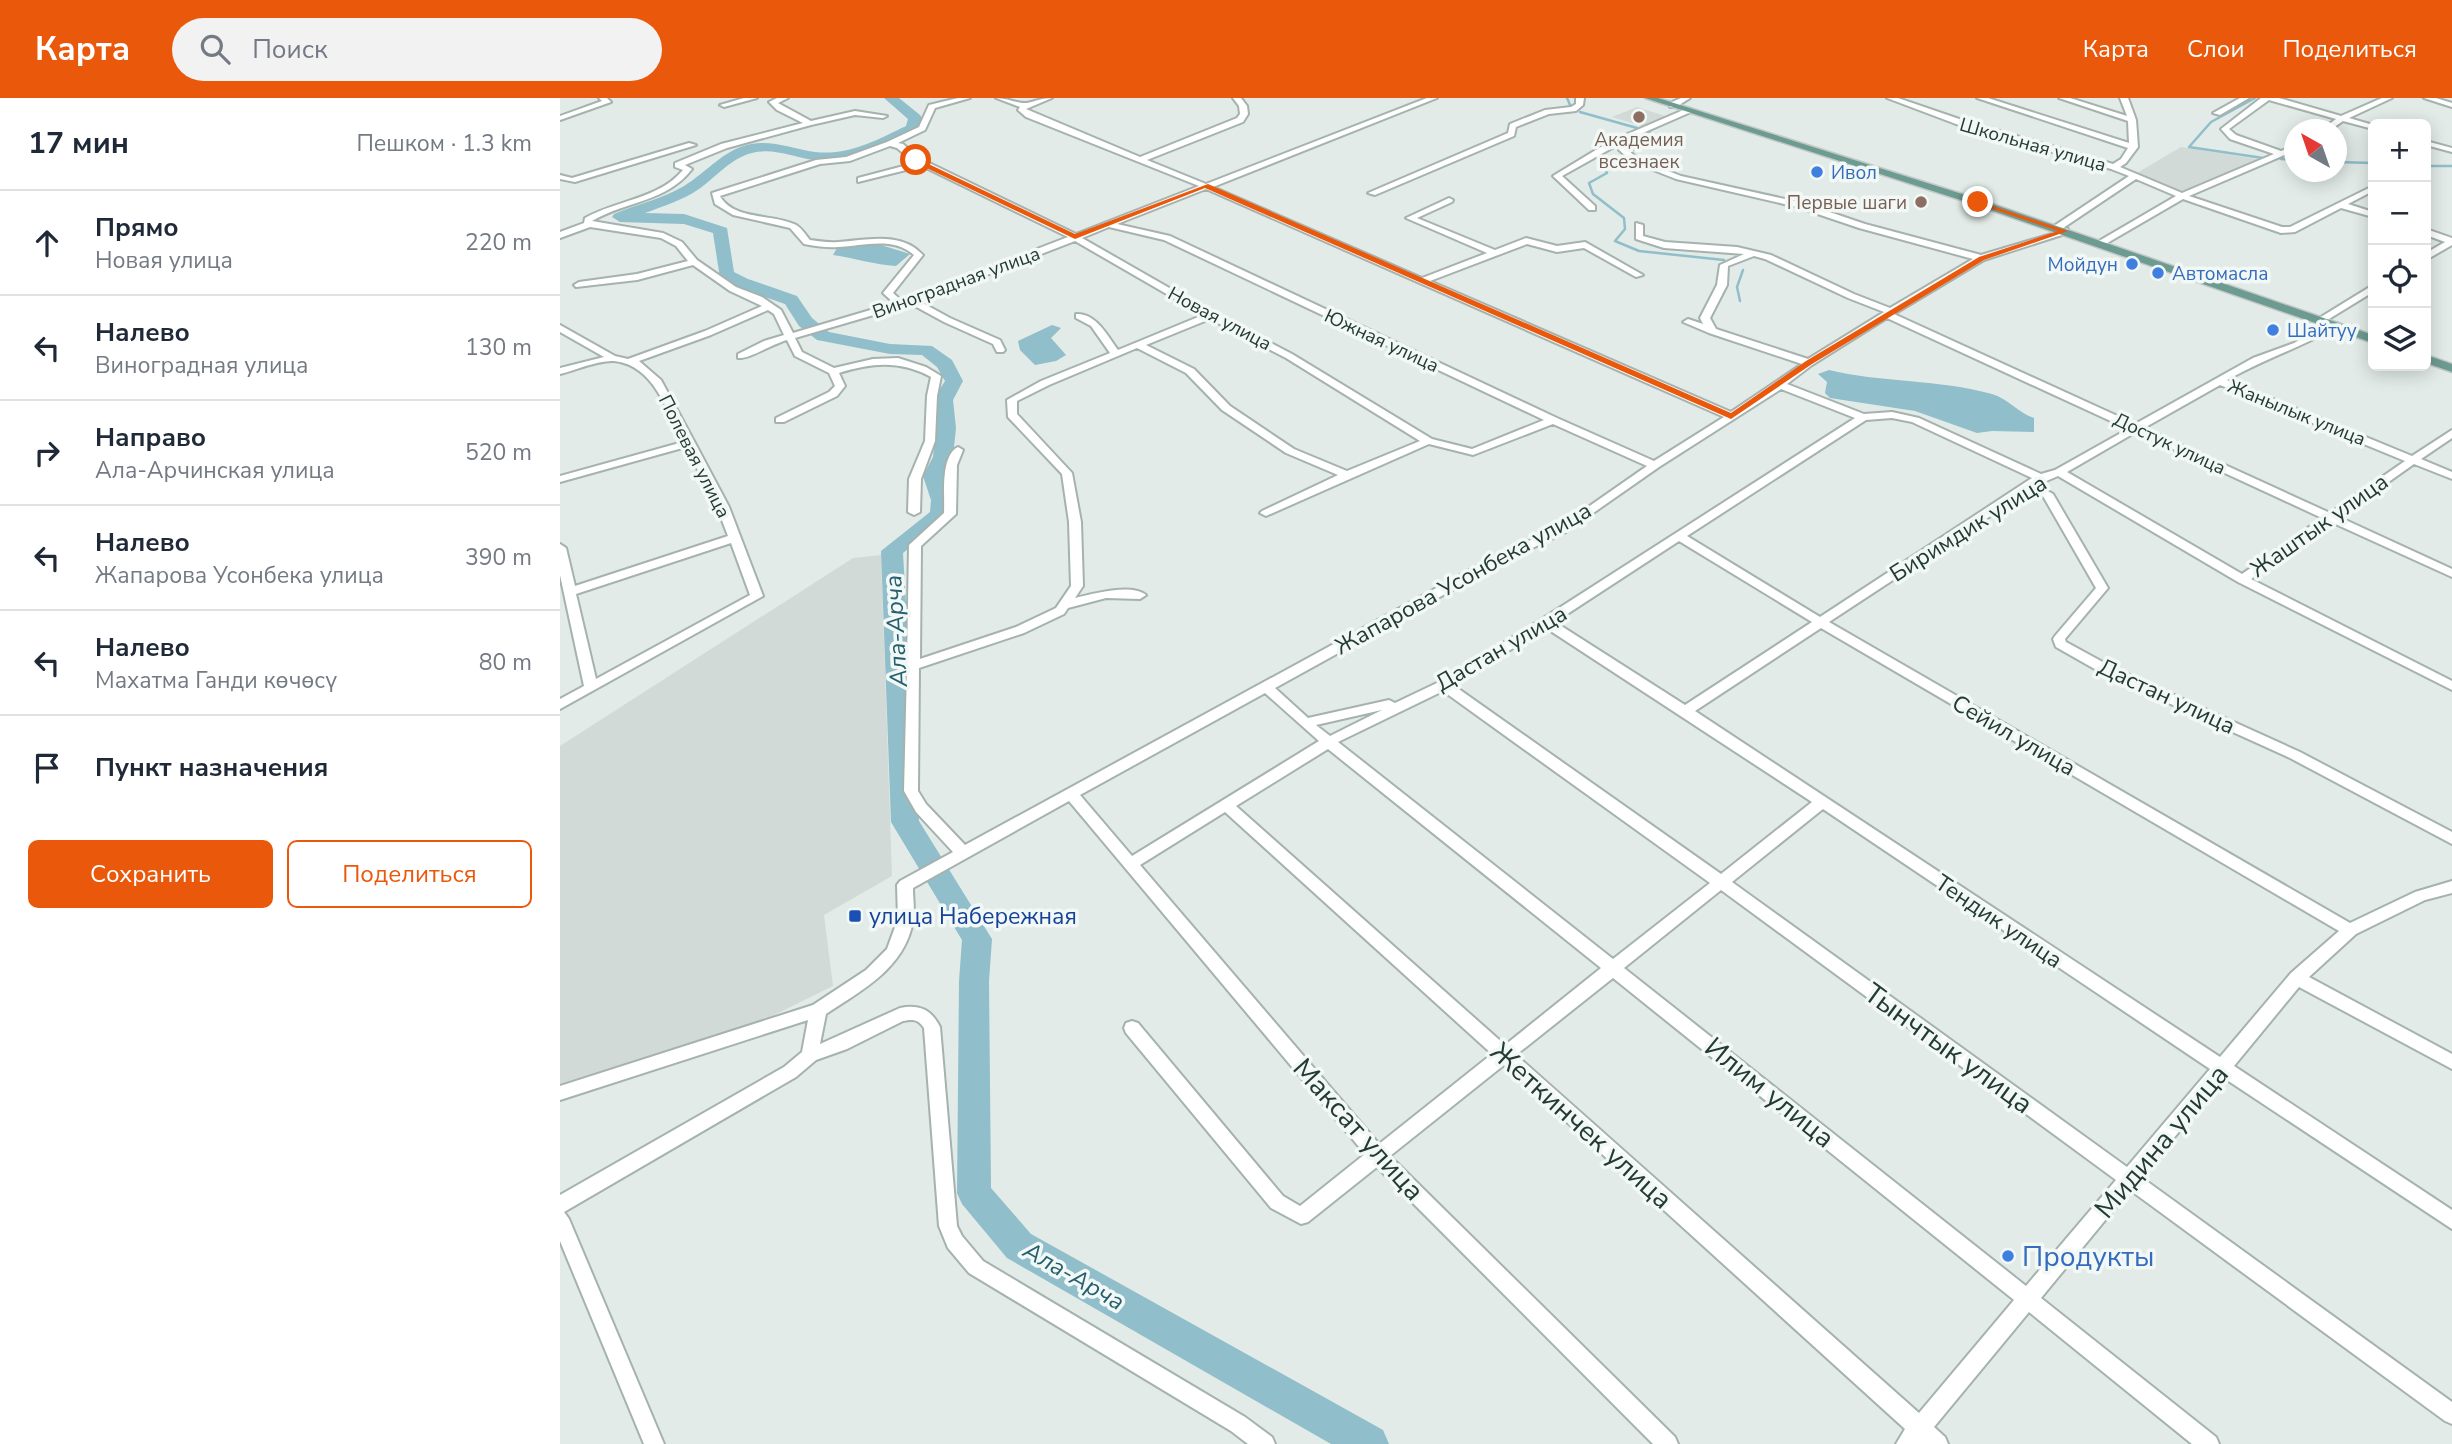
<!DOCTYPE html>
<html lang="ru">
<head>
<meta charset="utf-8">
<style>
	:root { --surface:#fff; --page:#f2f2f3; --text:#1f2937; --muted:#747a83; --line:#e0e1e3; --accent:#ea580c }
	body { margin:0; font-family:"Nunito Sans",sans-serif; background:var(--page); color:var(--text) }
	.controls { position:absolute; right:21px; top:21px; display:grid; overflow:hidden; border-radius:10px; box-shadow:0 4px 18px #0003 }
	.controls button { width:63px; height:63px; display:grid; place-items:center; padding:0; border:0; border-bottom:2px solid var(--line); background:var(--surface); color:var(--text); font:35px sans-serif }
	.compass { position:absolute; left:1724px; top:21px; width:63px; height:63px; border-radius:50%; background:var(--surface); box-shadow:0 4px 18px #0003; rotate:320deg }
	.stop { position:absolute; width:21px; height:21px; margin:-16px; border:5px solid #ea580c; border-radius:50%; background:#fff }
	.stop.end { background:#ea580c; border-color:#fff; box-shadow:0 2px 7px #0008 }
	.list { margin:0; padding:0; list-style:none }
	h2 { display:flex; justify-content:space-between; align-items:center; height:91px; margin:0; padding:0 28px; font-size:30px }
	h2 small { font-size:23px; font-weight:400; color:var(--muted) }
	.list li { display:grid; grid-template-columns:46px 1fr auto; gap:21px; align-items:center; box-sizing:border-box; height:105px; padding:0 28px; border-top:2px solid var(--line) }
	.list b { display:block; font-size:26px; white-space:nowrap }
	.list p { margin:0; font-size:23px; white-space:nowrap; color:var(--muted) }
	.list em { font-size:23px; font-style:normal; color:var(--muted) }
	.actions { display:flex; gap:14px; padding:21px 28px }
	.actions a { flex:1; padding:16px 0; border:2px solid var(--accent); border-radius:10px; text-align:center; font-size:24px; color:var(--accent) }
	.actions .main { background:var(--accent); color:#fff }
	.icon { flex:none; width:38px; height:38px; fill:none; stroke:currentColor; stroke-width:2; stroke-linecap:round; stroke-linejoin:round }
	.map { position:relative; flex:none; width:1892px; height:1346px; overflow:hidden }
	header { display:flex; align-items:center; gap:42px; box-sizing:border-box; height:98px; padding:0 35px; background:var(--accent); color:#fff }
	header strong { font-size:33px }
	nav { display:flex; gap:38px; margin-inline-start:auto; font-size:24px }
	.search { width:490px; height:63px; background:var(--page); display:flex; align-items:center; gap:18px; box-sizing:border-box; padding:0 24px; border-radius:38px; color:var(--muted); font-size:26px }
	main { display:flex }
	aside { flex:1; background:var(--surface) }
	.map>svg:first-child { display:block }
	.built { fill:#d1dad6 }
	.water { fill:#90beca }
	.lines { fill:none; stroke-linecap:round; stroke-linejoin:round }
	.stream { stroke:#90beca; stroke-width:2.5 }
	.river { fill:#90beca; fill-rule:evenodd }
	.minor-casing { stroke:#a5b2ae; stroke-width:4 }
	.major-casing { stroke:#c2c8c6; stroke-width:3 }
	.minor { fill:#fff; fill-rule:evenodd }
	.major { fill:#6c9b91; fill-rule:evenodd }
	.route { fill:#ea580c }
	.education-dot { fill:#8d6e63; stroke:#f2f8f5; stroke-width:2.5 }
	.shop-dot { fill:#3f7fe0; stroke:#f2f8f5; stroke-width:2.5 }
	.transit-dot { fill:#1a4fb4; stroke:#f2f8f5; stroke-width:2.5 }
	.labels { text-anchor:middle; stroke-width:7; stroke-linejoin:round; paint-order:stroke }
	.far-education-label { font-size:19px; fill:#785e54; stroke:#f2f8f5 }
	.far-street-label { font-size:19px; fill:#243a35; stroke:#f2f8f5 }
	.far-shop-label { font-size:19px; fill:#366cbe; stroke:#f2f8f5; text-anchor:start }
	.street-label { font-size:23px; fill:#243a35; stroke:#f2f8f5 }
	.transit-label { font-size:23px; fill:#164399; stroke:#f2f8f5; text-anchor:start }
	.water-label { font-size:24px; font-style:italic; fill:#255f6f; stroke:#f2f8f5 }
	.near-street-label { font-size:28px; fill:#243a35; stroke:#f2f8f5 }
	.near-shop-label { font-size:28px; fill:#366cbe; stroke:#f2f8f5; text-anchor:start }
</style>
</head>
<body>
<header>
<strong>Карта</strong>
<div class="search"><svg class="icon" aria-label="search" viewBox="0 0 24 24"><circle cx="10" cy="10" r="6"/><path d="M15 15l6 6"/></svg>Поиск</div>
<nav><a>Карта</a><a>Слои</a><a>Поделиться</a></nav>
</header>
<main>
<aside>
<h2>17 мин<small>Пешком · 1.3 km</small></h2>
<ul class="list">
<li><svg class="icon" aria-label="ahead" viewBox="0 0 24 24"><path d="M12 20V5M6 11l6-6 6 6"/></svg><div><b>Прямо</b><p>Новая улица</p></div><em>220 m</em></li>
<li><svg class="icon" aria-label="left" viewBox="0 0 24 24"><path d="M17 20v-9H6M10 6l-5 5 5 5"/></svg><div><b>Налево</b><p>Виноградная улица</p></div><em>130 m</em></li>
<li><svg class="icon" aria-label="right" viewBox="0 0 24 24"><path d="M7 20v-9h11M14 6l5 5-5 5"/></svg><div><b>Направо</b><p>Ала-Арчинская улица</p></div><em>520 m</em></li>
<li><svg class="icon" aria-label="left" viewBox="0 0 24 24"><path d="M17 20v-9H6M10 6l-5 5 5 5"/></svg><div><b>Налево</b><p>Жапарова Усонбека улица</p></div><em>390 m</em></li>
<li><svg class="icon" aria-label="left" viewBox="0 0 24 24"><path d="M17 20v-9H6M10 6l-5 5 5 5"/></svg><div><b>Налево</b><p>Махатма Ганди көчөсү</p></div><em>80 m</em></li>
<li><svg class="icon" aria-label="arrive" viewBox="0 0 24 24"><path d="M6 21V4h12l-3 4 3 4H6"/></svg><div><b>Пункт назначения</b></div></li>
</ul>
<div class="actions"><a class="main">Сохранить</a><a>Поделиться</a></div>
</aside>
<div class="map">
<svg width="1892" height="1346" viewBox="0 0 1892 1346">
	<rect width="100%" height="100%" fill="#e2ebe7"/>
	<g class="built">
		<polygon points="1077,9 1105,18 1082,28 1052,19"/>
		<polygon points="1621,49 1703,62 1623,95 1577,75"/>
		<polygon points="321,457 332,778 264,817 273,888 194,927 0,987 0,648 293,460"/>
	</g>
	<g class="water">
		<path d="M309 146 321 147 350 156 336 168C315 167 294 160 273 157L277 150Z"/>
		<polygon points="492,227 501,230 491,240 506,257 496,263 475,267 460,252 458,243"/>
		<path d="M1269 272C1323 285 1378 281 1432 296 1449 301 1458 315 1474 320V334L1432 333 1417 335 1355 313 1270 300 1265 295 1267 284 1258 276Z"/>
	</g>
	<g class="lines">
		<g class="stream">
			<polyline points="1007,0 1010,7"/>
			<polyline points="1695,0 1651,24 1629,49 1703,60"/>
			<polyline points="1020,14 1077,30"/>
			<polyline points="1073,52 1087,48 1090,34"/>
			<polyline points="1055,58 1044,70 1047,75 1029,85 1033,96 1064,120 1065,131 1055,143 1079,153 1164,162"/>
			<polyline points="1721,61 1734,62"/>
			<polyline points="1776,64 1813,65"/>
			<polyline points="1866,68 1892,68"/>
			<polyline points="1180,203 1177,189 1183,172"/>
		</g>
		<path class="river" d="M324 0H339L360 17 362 20 357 33C326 49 292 67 255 62 235 60 213 49 192 55 171 60 156 79 139 91 123 102 104 108 85 115L124 116 167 130 174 174 188 181 237 198 252 220 269 234 330 246 372 248 392 262 403 283 393 302 396 330 393 359 383 378 393 402 391 416 343 455 359 723 432 841 429 883 431 1090 471 1136 823 1332 829 1346H771L447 1160 402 1106 397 1095 399 883 402 842 331 724 321 453 370 414 371 402 363 378 373 359 376 330 373 302 385 283 377 269 362 257 330 256 257 242 239 228 225 206 176 189 160 180 153 135 124 126 60 124 52 119 54 116C77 106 102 101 124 88 147 74 164 51 191 46 213 42 233 51 255 54 288 58 317 42 346 28L348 21Z"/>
		<g class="minor-casing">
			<g id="minor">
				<polygon points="39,0 47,0 51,4 0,22 0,18 42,3"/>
				<polygon points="184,0 197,0 164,9 160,7"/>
				<path d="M217 0H228L218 5 251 23 295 13 327 18 323 20 295 17 251 27 167 50 125 67 132 71C107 104 66 103 32 123L103 135 122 144 137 162 176 189 202 199 221 212 233 235 334 205 323 195 354 157C333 138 303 148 278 149 267 150 255 148 244 146L230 130 173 117 155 106 152 95 256 62 286 59 327 44 359 29 369 7 398 0H410L375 10 365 32 338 45 343 46 359 60 516 136 639 88 466 19 458 12 460 9 436 0C447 0 458 6 467 5 476 3 482 0 492 0L466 11 580 59 677 20 680 16 679 8 673 0H681L687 8 688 16 683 24 587 62 646 86 867 0H877L653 89 862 180 927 155 846 120 889 100 893 102 892 104 857 120 935 152 966 140 997 148 1025 144 1083 177 1076 179 1024 150 997 154 967 146 870 183 1171 314 1242 266 1149 235 1123 224 1128 221 1143 226 1140 220 1157 187 1160 167 1184 156 1104 150 1076 141V125L1083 127V138L1105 144 1177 149 1211 157 1294 196 1330 210 1413 161 1299 130 1237 109 1116 81 1073 64 1059 52 1061 45 1002 78 1035 108V112H1029L993 78 1049 44 1128 10 1132 12 1131 14 1069 41 1067 51 1078 61 1121 78 1243 105 1305 126 1421 157 1508 131V135L1424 162 1334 216 1575 326 1693 260 1734 245 1771 225H1777V229C1741 249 1703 262 1667 282L1852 358 1892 332V340L1861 361 1892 374V381L1854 366 1779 419 1892 471V479L1771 424 1691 481 1892 583V592L1678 484 1498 378 1477 387 1493 396 1548 490 1505 541 1506 544 1550 568 1740 654 1892 734V746L1730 660 1540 574 1496 549 1493 541 1495 538 1536 490 1483 398 1470 392 1269 524 1790 825 1855 794 1892 783V795L1865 802 1796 836 1749 879 1892 956V971L1739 889 1674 968 1892 1112V1131L1664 980 1581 1079 1892 1304V1326L1885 1323 1570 1092 1481 1200 1656 1339 1659 1346H1632L1469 1214 1374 1329 1385 1339 1388 1346H1336L1345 1331 944 967 830 1058 1115 1339 1118 1346H1093L817 1069 748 1124 741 1126 711 1110 566 935 564 930 566 925 572 923 578 925 723 1098 740 1108 805 1056 509 703 353 790C353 801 355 812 353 823 345 870 302 892 266 916L260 946 340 910C359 906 371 911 380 929L397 1128 402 1138 423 1163 685 1319 712 1339 715 1346H688L671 1333 409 1175 388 1150 379 1128 364 930C358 921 353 921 343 923L287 951 256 962 236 979 4 1114 9 1121 104 1346H84L0 1143V1097L224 969 242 954 248 922 0 1002V988L253 907 306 872 327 851 338 821 337 787 340 783 393 754 356 714 344 693 347 571 345 568 347 565 349 447 384 415C385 397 380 358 398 349L403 352 397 367 396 416 361 448 360 561 456 529 496 510 511 488 509 424 502 376 448 319 447 302 481 283 550 255 531 228 516 220V216C536 215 547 237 558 252L643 217 515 143 359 203 390 220 440 242 445 252 443 254H437L433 246 384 224 351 206 235 240 242 254 274 270 313 261 338 260 366 269 381 278 377 298 375 343 361 381 360 414 354 417 348 414 349 381 365 343 367 298 371 279C339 262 312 265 279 275L285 288 277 298 224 324H216V320L269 294 275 288 269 275 235 258 227 242C212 246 190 261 178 260V256L204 243 224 237 214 216 208 212 151 237 79 263 101 282 135 345 169 409 203 498 0 611V601L24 588 0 477V446L6 450 15 488 168 438 157 409 126 349 0 384V378L123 344C107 313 94 267 54 263 38 262 16 272 0 276V270L44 259 0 234V227L55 258 68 261 145 233 202 208 170 193 133 167 77 182 16 189 14 187 19 184 77 176 128 163 116 148 101 140 30 129 0 140V134L24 125 25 120C57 102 99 101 123 72L115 69V65L161 46 243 25 217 12 209 4ZM330 48 337 50 355 65 298 80V84L362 68 508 139 342 203 333 195 363 157C341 133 307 142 278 144 268 145 259 143 250 142 245 136 240 128 234 126 212 116 173 122 160 98L260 66 290 63ZM646 91 1164 319 1094 363 997 320 610 138 557 126ZM549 129 604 142 984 322 912 351 872 341 732 256 653 215 522 140ZM1194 158 1205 161 1288 200 1324 214 1248 261 1156 231 1150 220 1167 187 1168 168ZM1327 220 1568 331 1495 372 1481 376 1359 320 1332 314 1304 316 1227 286 1252 267ZM650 221 726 260 860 343 787 373 734 351 670 308 634 271 586 247ZM577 250 626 275 662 312 726 355 778 377 702 413 700 415 706 418 869 346 913 357 993 326 1087 368 998 430 935 458 405 747 366 706 358 693 359 570 464 535 504 516 508 510 546 500 580 501 586 497C571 485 533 496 515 500L523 488 521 424 512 375 457 316V303L489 287ZM1660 287 1845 363 1770 415 1584 330ZM1221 291 1295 320 982 521 879 584 835 605 829 602 748 620 715 590 943 464 1006 434 1099 369ZM1332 320 1352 324 1472 380 1260 519 1127 438 1306 322ZM1576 334 1762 420 1682 476 1507 374ZM1119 443 1252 524 1125 607 995 524ZM171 445 190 497 36 581 16 496ZM986 530 1252 704 1161 776 893 587ZM1261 530 1779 833 1731 875 1660 959 1135 613ZM883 593 1150 785 1053 861 778 644ZM705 595 759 643 572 758 520 697ZM822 612 770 638 756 627ZM768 651 1041 870 945 947 676 708ZM1263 711 1650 971 1567 1069 1172 784ZM665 714 932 956 819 1046 580 767ZM1161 792 1556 1082 1466 1188 1064 870ZM1053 880 1454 1202 1359 1315 956 957Z"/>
				<polygon points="1016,0 1024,0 1023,7 1016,13 989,16 956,29 954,38 815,97 808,95 948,35 950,26 985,12 1011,9 1016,6"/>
				<polygon points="1121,0 1130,0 1116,9 1110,9 1110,5"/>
				<polygon points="1327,0 1338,0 1402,22 1553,66 1561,61 1568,50 1417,0 1428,0 1569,45 1568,23 1499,0 1510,0 1567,18 1560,0 1568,0 1576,22 1578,49 1566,65 1560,69 1622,95 1714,56 1670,41 1661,31 1701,0 1719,0 1781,18 1822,0 1832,0 1789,20 1813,27 1813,31 1783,23 1770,32 1761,32 1776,21 1709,2 1669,31 1676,37 1721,53 1734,48 1734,53 1629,98 1722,129 1730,129 1813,88 1813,93 1788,106 1813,114 1813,119 1781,110 1735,134 1721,135 1623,101 1542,148 1538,145 1539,143 1616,98 1576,81 1500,132 1494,132 1494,128 1569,78 1551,71 1396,26"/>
				<polygon points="1680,0 1689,0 1660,17 1653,15"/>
				<polygon points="1864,0 1876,0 1892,5 1892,9"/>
				<polygon points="1866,43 1892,50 1892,54 1866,47"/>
				<polygon points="129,45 136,47 15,84 0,81 0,77 12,80"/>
				<polygon points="1866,131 1892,140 1892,147 1866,162 1866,155 1885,144 1866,137"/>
				<polygon points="1813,187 1813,194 1764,224 1756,222"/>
			</g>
		</g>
		<g class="major-casing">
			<g id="major">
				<polygon points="1085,0 1098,0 1421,102 1813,237 1813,245 1413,106"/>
				<polygon points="1866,257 1892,266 1892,274 1866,265"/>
			</g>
		</g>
		<use href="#minor" class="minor"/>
		<use href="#major" class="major"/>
	</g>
	<polygon class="route" points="356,60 515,136 648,86 1171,315 1246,263 1419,159 1498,133 1415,105 1415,102 1508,133 1424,162 1252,266 1171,321 645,90 515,141 354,64"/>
	<g class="education-dot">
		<circle cx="1079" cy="19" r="7"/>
		<circle cx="1361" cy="104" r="7"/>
	</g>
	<g class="shop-dot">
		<circle cx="1257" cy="74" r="7"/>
		<circle cx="1572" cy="166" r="7"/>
		<circle cx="1598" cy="175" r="7"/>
		<circle cx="1713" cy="232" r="7"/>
		<circle cx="1448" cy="1158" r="7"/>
	</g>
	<rect class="transit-dot" x="288" y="811" width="14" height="14" rx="3.5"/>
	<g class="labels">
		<g class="far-education-label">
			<text x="1079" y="48">Академия<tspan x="1079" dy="22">всезнаек</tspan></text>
			<text x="1347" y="111" text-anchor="end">Первые шаги</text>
		</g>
		<g class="far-street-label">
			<text transform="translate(1473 46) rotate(16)" y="7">Школьная улица</text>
			<text transform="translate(396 184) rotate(-20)" y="7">Виноградная улица</text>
			<text transform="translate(660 220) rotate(28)" y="7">Новая улица</text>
			<text transform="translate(822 242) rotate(25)" y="7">Южная улица</text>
			<text transform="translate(1737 314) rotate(22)" y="7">Жанылык улица</text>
			<text transform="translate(1610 345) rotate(25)" y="7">Достук улица</text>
			<text transform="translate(135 358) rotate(63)" y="7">Полевая улица</text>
		</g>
		<g class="far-shop-label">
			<text x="1271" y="81">Ивол</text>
			<text x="1558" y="173" text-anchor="end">Мойдун</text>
			<text x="1612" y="182">Автомасла</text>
			<text x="1727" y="239">Шайтуу</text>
		</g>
		<g class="street-label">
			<text transform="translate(1759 427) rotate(-35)" y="8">Жаштык улица</text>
			<text transform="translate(1408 430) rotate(-32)" y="8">Биримдик улица</text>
			<text transform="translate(903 480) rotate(-29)" y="8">Жапарова Усонбека улица</text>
			<text transform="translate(941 550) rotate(-30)" y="8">Дастан улица</text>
			<text transform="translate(1607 598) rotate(25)" y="8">Дастан улица</text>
			<text transform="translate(1454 637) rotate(30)" y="8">Сейил улица</text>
			<text transform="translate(1439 823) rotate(34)" y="8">Тендик улица</text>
		</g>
		<g class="transit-label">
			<text x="309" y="826">улица Набережная</text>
		</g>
		<g class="water-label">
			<text transform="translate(336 533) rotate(-93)" y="8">Ала-Арча</text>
			<text transform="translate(514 1178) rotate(30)" y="8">Ала-Арча</text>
		</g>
		<g class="near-street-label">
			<text transform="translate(1389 950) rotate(36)" y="10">Тынчтык улица</text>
			<text transform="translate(1210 994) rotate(39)" y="10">Илим улица</text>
			<text transform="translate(1022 1027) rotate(42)" y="10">Жеткинчек улица</text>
			<text transform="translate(799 1031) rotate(48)" y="10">Максат улица</text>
			<text transform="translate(1601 1043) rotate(-50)" y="10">Мидина улица</text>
		</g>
		<g class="near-shop-label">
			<text x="1462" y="1168">Продукты</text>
		</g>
	</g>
</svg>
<div class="controls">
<button>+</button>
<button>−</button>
<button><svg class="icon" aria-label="locate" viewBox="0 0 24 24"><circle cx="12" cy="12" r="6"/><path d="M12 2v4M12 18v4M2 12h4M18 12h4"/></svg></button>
<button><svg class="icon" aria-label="layers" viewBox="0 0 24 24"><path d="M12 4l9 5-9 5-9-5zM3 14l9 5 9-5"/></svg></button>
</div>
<svg class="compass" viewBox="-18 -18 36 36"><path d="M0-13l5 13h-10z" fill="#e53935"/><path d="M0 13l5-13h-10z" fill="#747a83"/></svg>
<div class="stop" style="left:356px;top:62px"></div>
<div class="stop end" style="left:1418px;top:104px"></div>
</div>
</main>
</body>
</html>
